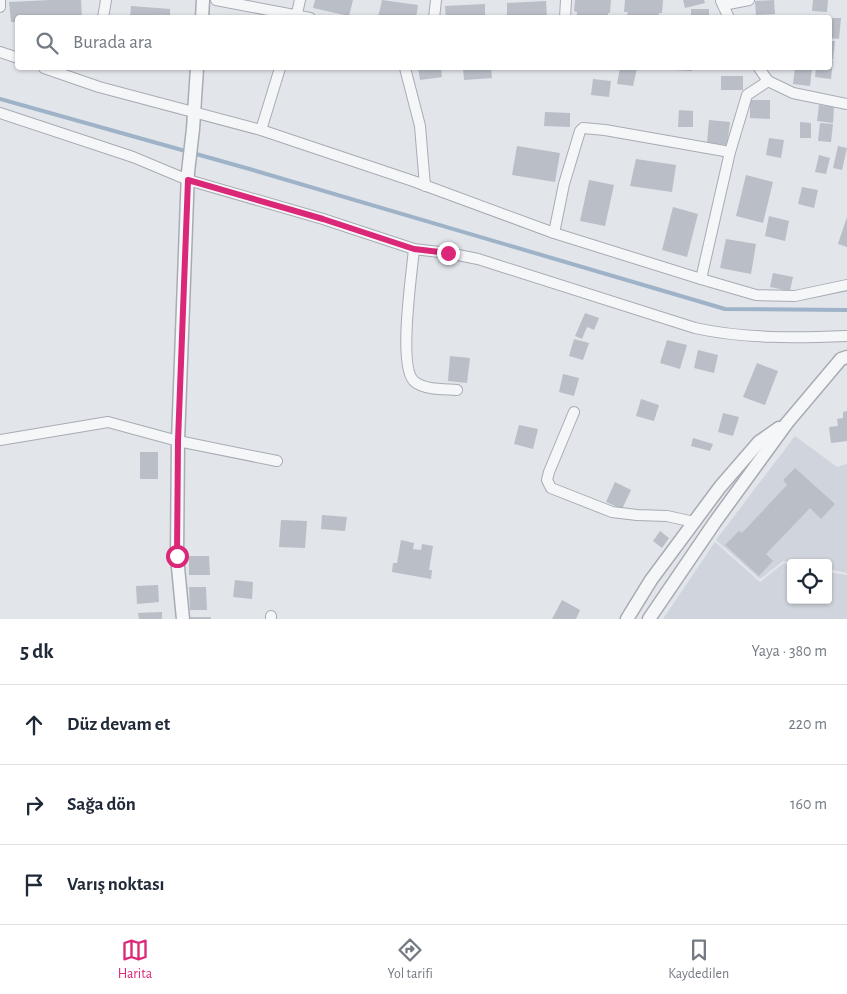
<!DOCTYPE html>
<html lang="tr">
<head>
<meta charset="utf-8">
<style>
	:root { --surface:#fff; --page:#f6f6f7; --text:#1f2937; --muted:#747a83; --line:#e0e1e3; --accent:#db2777 }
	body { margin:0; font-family:"Alegreya Sans",sans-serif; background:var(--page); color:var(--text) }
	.controls { position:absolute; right:15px; bottom:15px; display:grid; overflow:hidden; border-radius:5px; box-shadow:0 1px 4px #0004 }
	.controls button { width:45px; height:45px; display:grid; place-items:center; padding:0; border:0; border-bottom:1px solid var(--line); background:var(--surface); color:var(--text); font:25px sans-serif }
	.stop { position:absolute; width:15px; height:15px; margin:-11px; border:4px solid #db2777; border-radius:50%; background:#fff }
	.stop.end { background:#db2777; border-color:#fff; box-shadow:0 1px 5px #0008 }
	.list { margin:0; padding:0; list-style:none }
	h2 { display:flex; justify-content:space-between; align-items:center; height:65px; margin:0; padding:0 20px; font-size:21px }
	h2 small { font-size:16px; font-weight:400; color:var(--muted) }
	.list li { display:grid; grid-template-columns:32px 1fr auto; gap:15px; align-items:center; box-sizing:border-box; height:80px; padding:0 20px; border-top:1px solid var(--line) }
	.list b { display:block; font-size:19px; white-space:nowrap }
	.list em { font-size:16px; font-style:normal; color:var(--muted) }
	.icon { flex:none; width:28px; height:28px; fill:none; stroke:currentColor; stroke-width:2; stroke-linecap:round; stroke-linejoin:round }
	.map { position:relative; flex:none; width:847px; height:619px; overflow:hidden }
	.search { position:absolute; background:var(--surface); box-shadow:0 1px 4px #0004; left:15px; right:15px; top:15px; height:55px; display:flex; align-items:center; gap:12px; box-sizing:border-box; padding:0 18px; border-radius:5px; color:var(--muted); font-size:19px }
	.sheet { height:305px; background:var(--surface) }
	nav { display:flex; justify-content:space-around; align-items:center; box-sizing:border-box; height:70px; border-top:1px solid var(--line); background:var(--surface); font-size:14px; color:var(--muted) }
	nav a { display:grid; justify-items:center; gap:2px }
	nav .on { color:var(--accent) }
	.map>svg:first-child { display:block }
	.built { fill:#d0d4dc }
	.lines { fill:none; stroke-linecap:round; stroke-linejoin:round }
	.stream { stroke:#9eb3c8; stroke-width:4 }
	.building { fill:#b9bec7 }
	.minor-casing { stroke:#a7acb4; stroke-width:12 }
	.tertiary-casing { stroke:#a7acb4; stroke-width:15 }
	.minor { stroke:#f5f6f8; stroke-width:10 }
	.tertiary { stroke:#f5f6f8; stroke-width:12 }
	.route { stroke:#db2777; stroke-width:6 }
</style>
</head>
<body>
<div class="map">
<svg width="847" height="619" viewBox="0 0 847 619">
	<rect width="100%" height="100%" fill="#e2e5ea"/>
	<g class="built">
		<polygon points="795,436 837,467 847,464 847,573 828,569 828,563 793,563 783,561 760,579 716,540"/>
		<polygon points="715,542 760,582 784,563 791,565 791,600 828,600 828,572 847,575 847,619 663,619"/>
	</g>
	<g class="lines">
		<polyline class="stream" points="0,99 246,168 725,309 847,310"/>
	</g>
	<g class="building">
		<polygon points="51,0 81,0 82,18 18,18 18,22 11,22 9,2"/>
		<polygon points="315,0 353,0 349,16 313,8"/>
		<polygon points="382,0 418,5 416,18 378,18"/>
		<polygon points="575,0 611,0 610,13 608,13 608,18 577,15 577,12 574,11"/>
		<polygon points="625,0 663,0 662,13 659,13 658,17 627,15 628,12 624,12"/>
		<polygon points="683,0 704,0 705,3 685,8"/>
		<polygon points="774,0 775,14 756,15 755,1"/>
		<polygon points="813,0 828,0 827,12 812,11"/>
		<polygon points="546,1 547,18 507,18 507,3"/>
		<polygon points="485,4 485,18 446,18 445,6"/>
		<polygon points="131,6 170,9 170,18 130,18"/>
		<rect x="691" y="9" width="18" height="9"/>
		<polygon points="830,18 841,18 839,39 830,38"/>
		<polygon points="830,41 835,41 833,60 830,59"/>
		<polygon points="830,61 833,61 831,79 815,77 816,68 830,68"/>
		<polygon points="418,68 441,68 442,77 420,80"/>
		<polygon points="463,68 491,68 492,78 464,80"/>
		<polygon points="620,68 637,68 633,86 617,84"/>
		<polygon points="674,68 692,68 692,71 674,70"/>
		<polygon points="795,68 812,68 810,86 793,84"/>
		<rect x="721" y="76" width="22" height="14"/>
		<polygon points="593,79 611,81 609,97 591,95"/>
		<polygon points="750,100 770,100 770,119 750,118"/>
		<polygon points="819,105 834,107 833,123 817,121"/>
		<polygon points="679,110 693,111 693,127 678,127"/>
		<polygon points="545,112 570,113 570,127 544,126"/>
		<polygon points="709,120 730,122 727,145 707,143"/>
		<polygon points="800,122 811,123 811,138 800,138"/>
		<polygon points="820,123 833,124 831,142 818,141"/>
		<polygon points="769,138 784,140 781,158 766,155"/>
		<polygon points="517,146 560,153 555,182 512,175"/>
		<polygon points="838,146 847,148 842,170 833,168"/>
		<polygon points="819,155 830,158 826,174 815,172"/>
		<polygon points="636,159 676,165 672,192 630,186"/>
		<polygon points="746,175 773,182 763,223 736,216"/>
		<polygon points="589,180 614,185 605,226 580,221"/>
		<polygon points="802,187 818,190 814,208 798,204"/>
		<polygon points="673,207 698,214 687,257 662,250"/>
		<polygon points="769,216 789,221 785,241 765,236"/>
		<polygon points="847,217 847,247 838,244"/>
		<polygon points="726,239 756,244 751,274 720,268"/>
		<polygon points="773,273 793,277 790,291 770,287"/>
		<polygon points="585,313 599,318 594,330 587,327 582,339 575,336"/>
		<polygon points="574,339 589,343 583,360 569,356"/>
		<polygon points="667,340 687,345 680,369 660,363"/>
		<polygon points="698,350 718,355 714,373 694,368"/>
		<polygon points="450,356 470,358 467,383 448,381"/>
		<polygon points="757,363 778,371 765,405 743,397"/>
		<polygon points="563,374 579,378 574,396 559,392"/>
		<polygon points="641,399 659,405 654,421 636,416"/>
		<polygon points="847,411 847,441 831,443 829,427 838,426 837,419 843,418 843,412"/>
		<polygon points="723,413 739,417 733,436 718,432"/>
		<polygon points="519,425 538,429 533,449 514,444"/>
		<polygon points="693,438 713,444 710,451 691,446"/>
		<rect x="140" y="452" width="18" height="27"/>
		<polygon points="795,468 835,504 821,519 810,508 766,554 773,561 759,576 725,545 739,531 742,533 787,485 783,480"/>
		<polygon points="615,482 631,490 622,509 606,502"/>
		<polygon points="322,515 347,517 345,531 321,529"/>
		<polygon points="281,520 307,521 305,548 279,547"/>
		<polygon points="660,531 669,538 662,548 653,541"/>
		<polygon points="401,540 414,543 413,549 421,550 422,544 433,546 429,570 432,570 431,579 392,572 393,563 397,563"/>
		<polygon points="189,556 209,556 210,575 189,575"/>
		<polygon points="235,580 253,582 252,599 233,597"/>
		<polygon points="158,585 159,602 137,604 136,586"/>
		<polygon points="189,587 206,587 207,610 190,610"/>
		<polygon points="562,600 580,610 576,619 552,619"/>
		<polygon points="162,612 162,619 139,619 138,613"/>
		<rect x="189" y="617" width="22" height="2"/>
	</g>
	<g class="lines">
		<g class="minor-casing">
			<g id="minor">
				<polyline points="216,0 310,18"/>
				<polyline points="721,1 729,18"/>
				<polyline points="723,5 749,0"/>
				<polyline points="0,7 0,0"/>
				<polyline points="103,18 106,0"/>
				<polyline points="296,18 300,0"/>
				<polyline points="434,18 436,0"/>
				<polyline points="565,18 566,0"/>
				<polyline points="0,52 18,58"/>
				<polyline points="44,68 99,87 261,130 413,181 554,233 701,279 756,295 795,296 847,285"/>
				<polyline points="405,68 420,126 425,186"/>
				<polyline points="759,68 768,81 793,93 847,104"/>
				<path d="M0 113 133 157 188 180 323 219 414 249C412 272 397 370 415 382 425 390 444 389 457 390"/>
				<polyline points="261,130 280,68"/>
				<polyline points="554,233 564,184 580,131 583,128 605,130 730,152"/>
				<path d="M414 249 448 253 478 259 695 328C745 339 796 338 847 336"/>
				<polyline points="701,279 730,152 747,95 768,81"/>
				<polyline points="574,412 549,472 547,480 551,488 612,512 637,515 667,516 694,522"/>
				<polyline points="0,440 108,422 178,441 277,461"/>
				<polyline points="271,619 271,616"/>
			</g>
		</g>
		<g class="tertiary-casing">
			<g id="tertiary">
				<polyline points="202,18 203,0"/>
				<polyline points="183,619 177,557 178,441 188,172 193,129 197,68"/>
				<polyline points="627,619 651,580 720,487 759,442 779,428"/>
				<polyline points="649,619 715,522 787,423 841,359 847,357"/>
			</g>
		</g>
		<use href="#minor" class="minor"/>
		<use href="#tertiary" class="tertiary"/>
	</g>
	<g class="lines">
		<polyline class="route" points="177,556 178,441 188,180 323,219 414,249 448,253"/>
	</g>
</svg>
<div class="controls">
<button><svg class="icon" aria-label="locate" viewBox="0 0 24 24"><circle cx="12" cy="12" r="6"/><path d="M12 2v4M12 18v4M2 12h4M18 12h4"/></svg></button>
</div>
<div class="stop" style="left:177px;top:556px"></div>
<div class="stop end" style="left:448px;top:253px"></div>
<div class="search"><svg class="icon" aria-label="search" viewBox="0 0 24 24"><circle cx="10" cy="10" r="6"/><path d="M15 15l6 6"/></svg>Burada ara</div>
</div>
<section class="sheet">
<h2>5 dk<small>Yaya · 380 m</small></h2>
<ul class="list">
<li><svg class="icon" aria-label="ahead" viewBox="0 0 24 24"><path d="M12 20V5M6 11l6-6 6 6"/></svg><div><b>Düz devam et</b></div><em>220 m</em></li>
<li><svg class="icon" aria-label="right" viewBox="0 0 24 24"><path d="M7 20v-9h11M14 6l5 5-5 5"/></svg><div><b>Sağa dön</b></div><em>160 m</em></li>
<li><svg class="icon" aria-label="arrive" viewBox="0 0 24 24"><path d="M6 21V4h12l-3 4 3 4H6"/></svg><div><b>Varış noktası</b></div></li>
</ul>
</section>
<nav>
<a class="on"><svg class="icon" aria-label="map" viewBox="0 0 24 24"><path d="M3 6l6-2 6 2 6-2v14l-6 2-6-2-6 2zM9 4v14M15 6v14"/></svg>Harita</a>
<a><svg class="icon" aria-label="directions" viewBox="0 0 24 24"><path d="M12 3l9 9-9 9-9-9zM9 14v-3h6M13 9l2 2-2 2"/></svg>Yol tarifi</a>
<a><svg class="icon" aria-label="saved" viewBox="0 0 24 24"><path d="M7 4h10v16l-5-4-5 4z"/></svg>Kaydedilen</a>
</nav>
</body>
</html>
